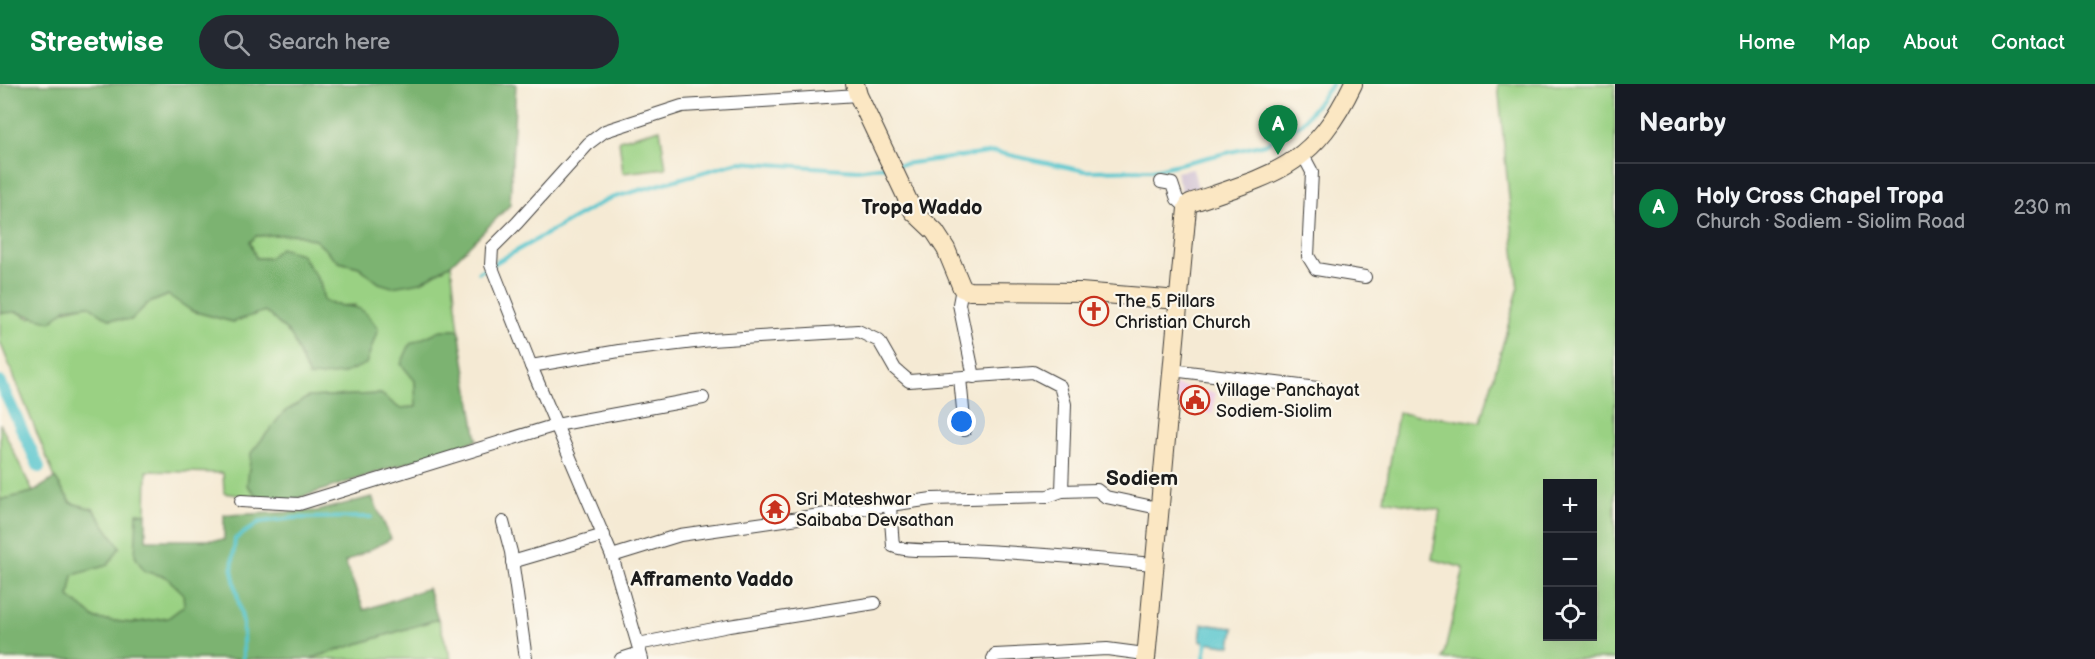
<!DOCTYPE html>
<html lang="en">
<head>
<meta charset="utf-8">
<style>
	:root { --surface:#171b24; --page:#242831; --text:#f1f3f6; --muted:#9ea1a6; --line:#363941; --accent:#0b8043 }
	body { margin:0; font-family:"Balsamiq Sans",sans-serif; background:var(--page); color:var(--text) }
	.controls { position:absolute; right:18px; bottom:18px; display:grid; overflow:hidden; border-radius:0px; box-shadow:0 6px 24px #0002 }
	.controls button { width:54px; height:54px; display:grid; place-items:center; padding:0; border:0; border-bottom:2px solid var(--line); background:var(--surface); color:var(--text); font:30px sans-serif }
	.you { position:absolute; left:962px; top:338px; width:21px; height:21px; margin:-15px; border:4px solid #fff; border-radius:50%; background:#1a73e8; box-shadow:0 0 0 9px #1a73e833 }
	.badge { display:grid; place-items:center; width:39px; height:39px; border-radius:50%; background:var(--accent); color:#fff; font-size:20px; font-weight:700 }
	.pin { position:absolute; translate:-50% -50px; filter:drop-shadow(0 2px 3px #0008) }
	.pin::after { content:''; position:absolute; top:32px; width:21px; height:18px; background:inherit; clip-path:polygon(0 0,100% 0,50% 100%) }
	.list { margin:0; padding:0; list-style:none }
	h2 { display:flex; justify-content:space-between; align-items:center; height:78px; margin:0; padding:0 24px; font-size:26px }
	h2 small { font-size:20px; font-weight:400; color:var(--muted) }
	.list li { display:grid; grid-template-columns:39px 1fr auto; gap:18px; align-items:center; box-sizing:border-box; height:90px; padding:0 24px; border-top:2px solid var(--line) }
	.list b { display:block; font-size:22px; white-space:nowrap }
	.list p { margin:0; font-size:20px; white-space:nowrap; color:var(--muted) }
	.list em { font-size:20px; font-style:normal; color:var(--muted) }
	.icon { flex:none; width:33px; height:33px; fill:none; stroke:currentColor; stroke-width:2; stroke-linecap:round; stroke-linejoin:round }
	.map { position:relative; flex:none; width:1615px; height:575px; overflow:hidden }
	header { display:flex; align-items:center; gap:36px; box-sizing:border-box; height:84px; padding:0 30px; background:var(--accent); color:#fff }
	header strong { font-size:28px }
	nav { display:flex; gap:33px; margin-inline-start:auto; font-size:21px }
	.search { width:420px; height:54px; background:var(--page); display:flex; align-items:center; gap:15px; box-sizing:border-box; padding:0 21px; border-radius:33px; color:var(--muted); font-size:22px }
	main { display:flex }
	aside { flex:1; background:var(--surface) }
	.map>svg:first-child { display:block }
	.built { fill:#f0d0e5 }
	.industrial { fill:#cebed2 }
	.green { fill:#9ad183; stroke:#5b7650; stroke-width:1.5; fill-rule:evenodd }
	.forest { fill:#7bb371; stroke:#4c6846; stroke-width:1.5 }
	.water { fill:#59c6ce; stroke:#3a7175; stroke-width:1.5 }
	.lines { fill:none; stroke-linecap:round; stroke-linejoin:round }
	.stream { stroke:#59c6ce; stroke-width:4 }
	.canal { stroke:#59c6ce; stroke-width:12 }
	.street-casing { stroke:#3d3b38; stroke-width:14 }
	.secondary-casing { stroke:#3d3b38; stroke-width:20 }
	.street { stroke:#fff; stroke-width:12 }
	.secondary { stroke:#fbe7c3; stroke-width:18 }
	.labels { text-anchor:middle; stroke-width:4.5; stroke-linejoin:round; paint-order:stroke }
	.poi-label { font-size:18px; fill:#1c1c1c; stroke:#fbf7ec; text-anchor:start }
	.neighbourhood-label { font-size:20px; font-weight:bold; fill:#1c1c1c; stroke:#fbf7ec }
	.quarter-label { font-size:21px; font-weight:bold; fill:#1c1c1c; stroke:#fbf7ec }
</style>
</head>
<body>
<header>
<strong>Streetwise</strong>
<div class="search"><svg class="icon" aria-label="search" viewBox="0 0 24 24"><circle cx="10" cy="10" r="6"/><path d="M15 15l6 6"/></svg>Search here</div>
<nav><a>Home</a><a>Map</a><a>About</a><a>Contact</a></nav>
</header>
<main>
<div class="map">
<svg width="1615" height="575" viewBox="0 0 1615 575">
	<rect width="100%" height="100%" fill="#fbf7ec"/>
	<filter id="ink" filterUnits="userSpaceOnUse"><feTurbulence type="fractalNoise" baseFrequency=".0167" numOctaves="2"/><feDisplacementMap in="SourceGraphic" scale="12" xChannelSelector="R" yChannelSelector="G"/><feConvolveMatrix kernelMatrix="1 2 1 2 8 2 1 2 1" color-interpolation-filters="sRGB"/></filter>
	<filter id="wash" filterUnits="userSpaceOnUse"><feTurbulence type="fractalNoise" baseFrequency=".008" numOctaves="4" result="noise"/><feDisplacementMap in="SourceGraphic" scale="24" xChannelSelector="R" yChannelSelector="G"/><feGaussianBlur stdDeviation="1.35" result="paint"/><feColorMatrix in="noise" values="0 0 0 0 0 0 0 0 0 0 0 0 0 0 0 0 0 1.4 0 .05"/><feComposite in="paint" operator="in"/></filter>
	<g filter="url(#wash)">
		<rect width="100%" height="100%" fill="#f5ead4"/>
		<polygon class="built" points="1175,301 1215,309 1213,330 1174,323"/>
		<polygon class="industrial" points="1193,85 1200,113 1185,117 1176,88"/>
		<g class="green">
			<path d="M1498 0H1615V575H1443L1464 484 1432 475 1440 426 1384 416 1398 329 1481 338 1518 206ZM1548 400H1592V552H1548Z"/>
			<polygon points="660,45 666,84 623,89 619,56"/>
			<polygon points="294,150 315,156 339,178 359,183 379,199 421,198 451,180 459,246 441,246 428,253 415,297 416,323 399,324 381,310 308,313 283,329 259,414 224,409 223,389 147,387 146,430 137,429 144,487 166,493 184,509 184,522 168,534 132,539 96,535 69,513 73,491 107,481 94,425 71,419 55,394 0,258 0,229 17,228 29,234 88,221 109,235 131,236 147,220 169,211 192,227 233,238 265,227 291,251 309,293 355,221 337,222 324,217 320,198 269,174 256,174 250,158 256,152"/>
			<polygon points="0,339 33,408 0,416"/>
			<polygon points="438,535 451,575 309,575"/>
		</g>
		<g class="forest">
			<path d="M0 0H516L510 121 451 180 421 198 392 203 379 199 359 183 339 178 315 156 294 150 256 152 250 158 256 174H269L280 164 301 170 320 198 324 217C353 229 357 212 378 245L366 280 342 290 309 293 291 251 265 227 233 238 192 227 168 211 147 220 131 236 109 235 88 221 67 224 51 238 17 228 0 229Z"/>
			<polygon points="441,246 459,246 477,356 289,417 259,414 247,401 251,369 283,329 308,313 381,310 399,324 416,323 415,297 401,280 410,260"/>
			<polygon points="55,394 71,419 93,425 120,463 108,481 73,491 69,513 96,535 132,539 168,534 184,522 183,509 166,493 144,487 135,472 137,429 146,430 146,456 224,456 224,431 317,427 372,413 391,455 345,478 364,526 428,504 438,535 309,575 0,575 0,416 33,408"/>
		</g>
		<polygon class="water" points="1202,540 1234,544 1231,562 1200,557"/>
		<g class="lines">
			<g class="stream">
				<polyline points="896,81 995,68 1085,87 1153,86 1265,60 1301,40 1332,0"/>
				<polyline points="479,188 608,115 739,78 857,86 886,82"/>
				<polyline points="243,575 243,539 232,486 235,455 260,438 295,434 371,433"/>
				<polyline points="1204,575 1207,556"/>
			</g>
			<polyline class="canal" points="0,298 39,383"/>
		</g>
	</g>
	<g filter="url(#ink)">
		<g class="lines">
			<g class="street-casing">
				<g id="street">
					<polyline points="1303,71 1312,88 1308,172 1316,185 1365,193"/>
					<polyline points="1161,98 1172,100 1177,115 1187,124"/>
					<polyline points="962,204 959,220 974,293"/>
					<polyline points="531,282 619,267 711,256 858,247 879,257 895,285 909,297 1033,288 1060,302 1065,320 1062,407 1048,412 932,415 680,451 612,472"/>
					<polyline points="1172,286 1317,304"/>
					<polyline points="960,294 965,346"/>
					<polyline points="1062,407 1097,406 1106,413 1158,424"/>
					<polyline points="241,417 299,420 556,341 703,314"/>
					<path d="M890 423 893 462C909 469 945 465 965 466 1028 469 1090 474 1153 480"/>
					<polyline points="503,438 511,468 526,575"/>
					<polyline points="512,478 604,451"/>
					<polyline points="638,560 729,542 875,519"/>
					<polyline points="621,575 640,569"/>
					<polyline points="642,575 612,472 531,282 491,181 492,164 517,139 589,59 605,47 682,22 858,11"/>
					<polyline points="993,575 995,571 1107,565 1145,570"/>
				</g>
			</g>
			<g class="secondary-casing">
				<g id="secondary">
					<polyline points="855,0 858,11 913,127 935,148 946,165 962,204 970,207 1080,208 1179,216"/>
					<path d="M1146 575 1187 124 1190 119C1272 91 1313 84 1353 0"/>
				</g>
			</g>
			<use href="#street" class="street"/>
			<use href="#secondary" class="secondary"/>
		</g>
	</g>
	<defs>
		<g id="church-ring" transform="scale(1.5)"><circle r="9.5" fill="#fbf7ec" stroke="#c8321e" stroke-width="1.5"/><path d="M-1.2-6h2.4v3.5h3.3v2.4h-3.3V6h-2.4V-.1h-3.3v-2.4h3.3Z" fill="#c8321e"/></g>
		<g id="civic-ring" transform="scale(1.5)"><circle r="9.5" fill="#fbf7ec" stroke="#c8321e" stroke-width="1.5"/><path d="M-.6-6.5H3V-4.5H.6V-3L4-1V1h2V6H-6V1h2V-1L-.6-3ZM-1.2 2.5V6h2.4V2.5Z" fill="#c8321e"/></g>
		<g id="temple-ring" transform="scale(1.5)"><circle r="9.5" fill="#fbf7ec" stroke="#c8321e" stroke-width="1.5"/><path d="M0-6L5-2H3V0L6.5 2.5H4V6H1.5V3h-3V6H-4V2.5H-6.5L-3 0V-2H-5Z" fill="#c8321e"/></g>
	</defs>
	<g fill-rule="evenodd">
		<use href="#church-ring" x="1094" y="227"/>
		<use href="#civic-ring" x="1195" y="316"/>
		<use href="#temple-ring" x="775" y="425"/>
	</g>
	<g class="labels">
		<g class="poi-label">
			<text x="1115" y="223">The 5 Pillars<tspan x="1115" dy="21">Christian Church</tspan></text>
			<text x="1216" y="312">Village Panchayat<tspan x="1216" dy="21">Sodiem-Siolim</tspan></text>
			<text x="796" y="421">Sri Mateshwar<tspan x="796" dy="21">Saibaba Devsathan</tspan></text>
		</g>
		<g class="neighbourhood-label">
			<text x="922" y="130">Tropa Waddo</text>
			<text x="712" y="502">Afframento Vaddo</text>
		</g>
		<g class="quarter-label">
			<text x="1142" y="401">Sodiem</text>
		</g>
	</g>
</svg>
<div class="controls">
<button>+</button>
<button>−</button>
<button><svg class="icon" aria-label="locate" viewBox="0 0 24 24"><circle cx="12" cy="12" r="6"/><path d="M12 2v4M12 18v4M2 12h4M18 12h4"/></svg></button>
</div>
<div class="you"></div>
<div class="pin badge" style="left:1278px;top:71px">A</div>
</div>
<aside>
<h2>Nearby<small></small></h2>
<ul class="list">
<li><span class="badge">A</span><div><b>Holy Cross Chapel Tropa</b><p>Church · Sodiem - Siolim Road</p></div><em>230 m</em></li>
</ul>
</aside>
</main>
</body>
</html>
